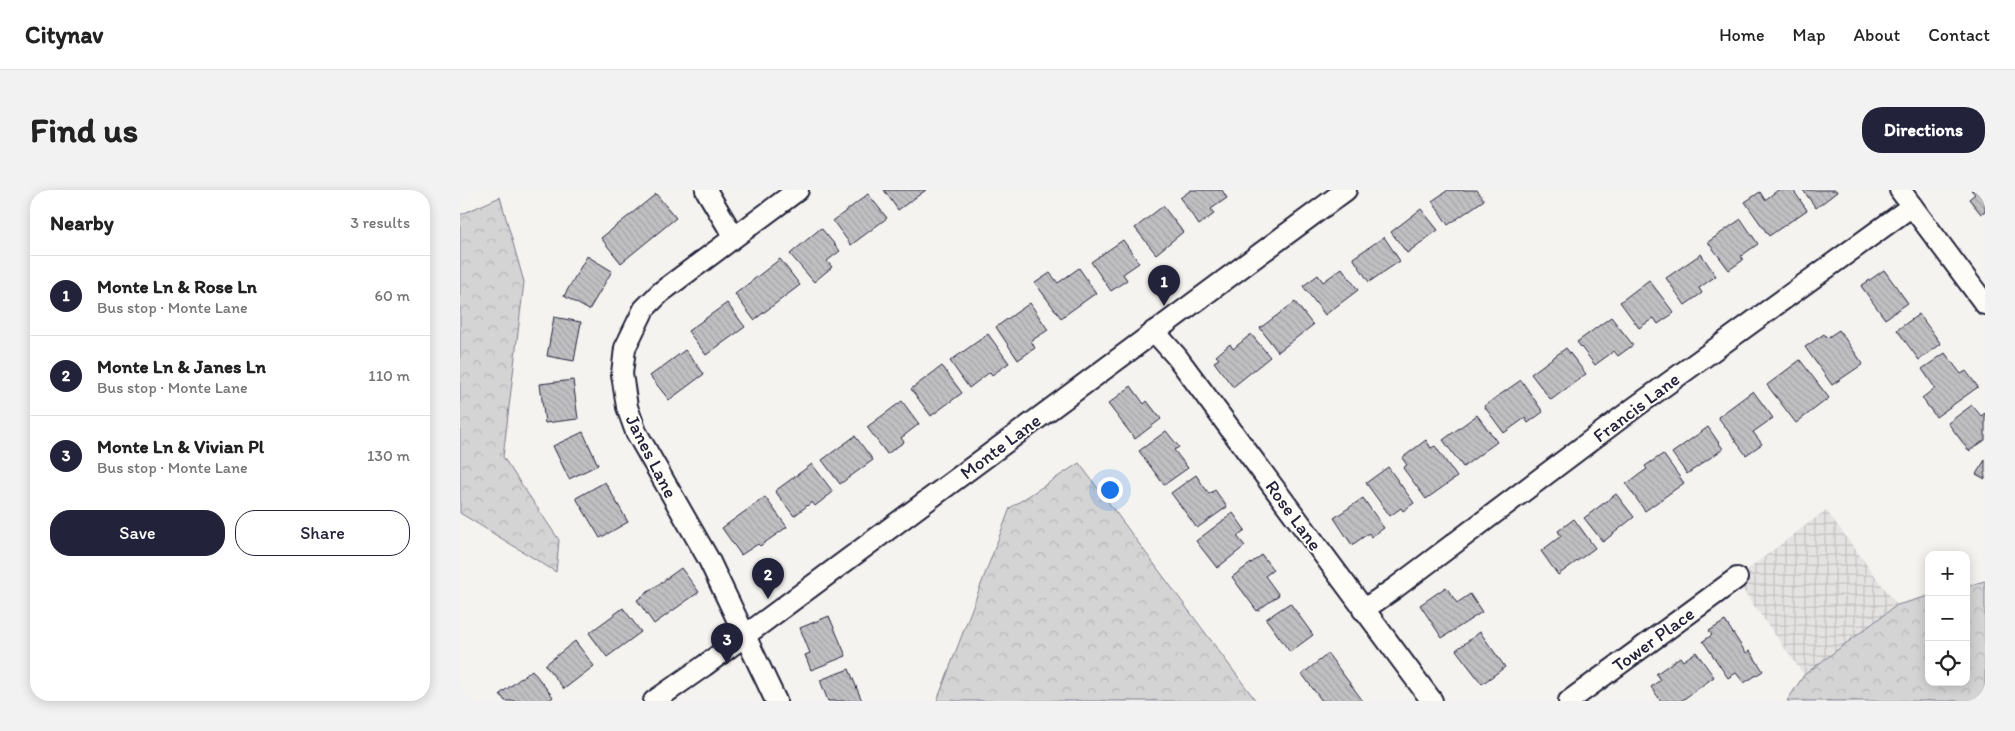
<!DOCTYPE html>
<html lang="en">
<head>
<meta charset="utf-8">
<style>
	:root { --surface:#fff; --page:#f2f2f2; --text:#222; --muted:#767676; --line:#e0e0e0; --accent:#22223b }
	body { margin:0; font-family:Itim,sans-serif; background:var(--page); color:var(--text) }
	.controls { position:absolute; right:15px; bottom:15px; display:grid; overflow:hidden; border-radius:10px; box-shadow:0 2px 12px #0003 }
	.controls button { width:45px; height:45px; display:grid; place-items:center; padding:0; border:0; border-bottom:1px solid var(--line); background:var(--surface); color:var(--text); font:25px sans-serif }
	.you { position:absolute; left:649px; top:299px; width:18px; height:18px; margin:-12px; border:4px solid #fff; border-radius:50%; background:#1a73e8; box-shadow:0 0 0 8px #1a73e833 }
	.badge { display:grid; place-items:center; width:32px; height:32px; border-radius:50%; background:var(--accent); color:#fff; font-size:16px; font-weight:700 }
	.pin { position:absolute; translate:-50% -41px; filter:drop-shadow(0 1px 2px #0008) }
	.pin::after { content:''; position:absolute; top:26px; width:18px; height:15px; background:inherit; clip-path:polygon(0 0,100% 0,50% 100%) }
	.list { margin:0; padding:0; list-style:none }
	h2 { display:flex; justify-content:space-between; align-items:center; height:65px; margin:0; padding:0 20px; font-size:21px }
	h2 small { font-size:16px; font-weight:400; color:var(--muted) }
	.list li { display:grid; grid-template-columns:32px 1fr auto; gap:15px; align-items:center; box-sizing:border-box; height:80px; padding:0 20px; border-top:1px solid var(--line) }
	.list b { display:block; font-size:19px; white-space:nowrap }
	.list p { margin:0; font-size:16px; white-space:nowrap; color:var(--muted) }
	.list em { font-size:16px; font-style:normal; color:var(--muted) }
	.actions { display:flex; gap:10px; padding:15px 20px }
	.actions a { flex:1; padding:11px 0; border:1px solid var(--accent); border-radius:20px; text-align:center; font-size:18px; color:var(--accent) }
	.actions .main { background:var(--accent); color:#fff }
	.icon { flex:none; width:28px; height:28px; fill:none; stroke:currentColor; stroke-width:2; stroke-linecap:round; stroke-linejoin:round }
	.map { position:relative; flex:none; width:1525px; height:511px; overflow:hidden; border-radius:20px }
	header { display:flex; align-items:center; gap:30px; box-sizing:border-box; height:70px; padding:0 25px; background:var(--surface); border-bottom:1px solid var(--line) }
	header strong { font-size:24px }
	nav { display:flex; gap:28px; margin-inline-start:auto; font-size:18px }
	.intro { display:flex; align-items:center; justify-content:space-between; box-sizing:border-box; height:120px; padding:0 30px }
	h1 { margin:0; font-size:35px }
	.button { padding:12px 22px; border-radius:20px; background:var(--accent); color:#fff; font-size:18px; font-weight:700 }
	main { display:flex; gap:30px; padding:0 30px }
	aside { flex:1; background:var(--surface); border-radius:20px; box-shadow:0 2px 12px #0003 }
	.map>svg:first-child { display:block }
	.industrial { fill:url(#industrial-grid) }
	.forest { fill:url(#forest-crowns); stroke:#7c7b88 }
	.building { fill:url(#building-back-hatch); stroke:#22223b }
	.lines { fill:none; stroke-linecap:round; stroke-linejoin:round }
	.street-casing { stroke:#22223b; stroke-width:24 }
	.street { stroke:#fdfcf7; stroke-width:20 }
	.labels { text-anchor:middle; stroke-width:4; stroke-linejoin:round; paint-order:stroke }
	.street-label { font-size:19px; fill:#22223b; stroke:#fdfcf7 }
</style>
</head>
<body>
<header>
<strong>Citynav</strong>
<nav><a>Home</a><a>Map</a><a>About</a><a>Contact</a></nav>
</header>
<div class="intro"><h1>Find us</h1><a class="button">Directions</a></div>
<main>
<aside>
<h2>Nearby<small>3 results</small></h2>
<ul class="list">
<li><span class="badge">1</span><div><b>Monte Ln &amp; Rose Ln</b><p>Bus stop · Monte Lane</p></div><em>60 m</em></li>
<li><span class="badge">2</span><div><b>Monte Ln &amp; Janes Ln</b><p>Bus stop · Monte Lane</p></div><em>110 m</em></li>
<li><span class="badge">3</span><div><b>Monte Ln &amp; Vivian Pl</b><p>Bus stop · Monte Lane</p></div><em>130 m</em></li>
</ul>
<div class="actions"><a class="main">Save</a><a>Share</a></div>
</aside>
<div class="map">
<svg width="1525" height="511" viewBox="0 0 1525 511">
	<defs>
		<pattern id="industrial-grid" width="8" height="8" patternUnits="userSpaceOnUse" patternTransform="scale(1.25)"><rect width="8" height="8" fill="#e4e3e2"/><path d="M0 4h8M4 0v8" fill="none" stroke="#c3c2c3"/></pattern>
		<pattern id="forest-crowns" width="20" height="18" patternUnits="userSpaceOnUse" patternTransform="scale(1.25)"><rect width="20" height="18" fill="#d5d4d5"/><path d="M2 6a3 3 0 1 1 6 0M12 15a3 3 0 1 1 6 0" fill="none" stroke="#b7b6b8"/></pattern>
		<pattern id="building-back-hatch" width="6" height="6" patternUnits="userSpaceOnUse" patternTransform="scale(1.25)"><rect width="6" height="6" fill="#c0bfc2"/><path d="M-1 5l2 2M0 0l6 6M5-1l2 2" fill="none" stroke="#a5a4a8"/></pattern>
	</defs>
	<rect width="100%" height="100%" fill="#f4f3ef"/>
	<filter id="ink" filterUnits="userSpaceOnUse"><feTurbulence type="fractalNoise" baseFrequency=".02" numOctaves="2"/><feDisplacementMap in="SourceGraphic" scale="10" xChannelSelector="R" yChannelSelector="G"/><feConvolveMatrix kernelMatrix="1 2 1 2 8 2 1 2 1" color-interpolation-filters="sRGB"/></filter>
	<g filter="url(#ink)">
		<polygon class="industrial" points="1366,320 1437,415 1344,485 1275,389"/>
		<g class="forest">
			<polygon points="40,7 64,92 43,267 99,350 96,382 0,323 0,25"/>
			<polygon points="619,273 796,511 477,511 550,318"/>
			<polygon points="1525,391 1525,511 1327,511 1344,485 1437,415 1469,406 1469,492 1506,492 1506,396"/>
		</g>
		<g class="building">
			<polygon points="424,0 466,0 438,20"/>
			<polygon points="731,0 762,0 767,8 751,19 754,24 739,35 720,8"/>
			<polygon points="988,0 1017,0 1024,10 988,35 972,11"/>
			<polygon points="1318,0 1333,0 1347,20 1309,46 1285,12 1300,2 1305,10"/>
			<polygon points="1343,0 1376,0 1377,2 1356,18"/>
			<polygon points="1511,0 1525,0 1525,21 1521,24 1509,9 1515,4"/>
			<polygon points="196,4 216,28 161,73 141,48"/>
			<polygon points="408,4 427,28 391,55 373,31"/>
			<polygon points="703,16 723,42 696,64 675,38"/>
			<polygon points="961,19 978,40 947,63 931,42"/>
			<polygon points="1281,29 1298,54 1281,66 1283,70 1269,80 1248,52"/>
			<polygon points="361,38 380,61 367,71 372,77 354,92 330,64"/>
			<polygon points="924,47 940,71 909,92 893,68"/>
			<polygon points="663,50 679,73 663,84 667,90 651,101 631,72"/>
			<polygon points="1241,64 1256,86 1239,98 1242,103 1225,115 1206,88"/>
			<polygon points="127,66 152,81 129,120 104,106"/>
			<polygon points="320,69 340,95 294,130 275,104"/>
			<polygon points="619,78 636,103 601,128 575,93 590,83 598,93"/>
			<polygon points="882,78 898,100 865,125 843,96 858,85 863,92"/>
			<polygon points="1424,80 1448,113 1425,129 1401,96"/>
			<polygon points="1189,90 1214,123 1198,134 1194,128 1179,138 1160,112"/>
			<polygon points="835,112 853,135 818,162 800,138"/>
			<polygon points="267,113 285,137 246,165 228,141"/>
			<polygon points="570,113 588,140 571,151 575,158 558,170 536,137"/>
			<polygon points="1459,124 1481,154 1459,170 1437,140"/>
			<polygon points="94,127 121,132 114,171 87,166"/>
			<polygon points="1151,127 1173,155 1158,166 1154,161 1135,175 1117,152"/>
			<polygon points="1379,140 1403,174 1372,195 1345,157 1364,144 1367,148"/>
			<polygon points="528,144 549,173 532,185 530,182 509,198 490,171"/>
			<polygon points="791,144 810,167 773,197 754,172 759,169 756,166 770,154 773,159"/>
			<polygon points="1106,158 1126,184 1091,210 1071,184"/>
			<polygon points="225,160 244,184 209,210 190,186"/>
			<polygon points="1485,163 1501,184 1506,181 1518,197 1476,227 1462,208 1475,198 1462,179"/>
			<polygon points="1340,170 1369,208 1336,233 1307,195"/>
			<polygon points="482,176 502,203 471,226 451,199"/>
			<polygon points="113,190 118,229 85,233 80,194"/>
			<polygon points="1061,190 1083,222 1068,233 1065,228 1044,243 1024,216"/>
			<polygon points="671,196 684,214 687,211 701,229 675,249 648,214"/>
			<polygon points="1293,201 1313,228 1293,242 1302,254 1286,265 1258,227"/>
			<polygon points="442,211 459,234 441,248 444,252 427,264 407,237"/>
			<polygon points="1512,215 1521,226 1525,223 1525,250 1509,261 1488,233"/>
			<polygon points="1017,225 1037,252 1003,277 983,250"/>
			<polygon points="1248,237 1263,259 1227,284 1212,263"/>
			<polygon points="706,241 719,257 714,260 728,278 704,295 679,261"/>
			<polygon points="123,242 138,275 109,289 93,256"/>
			<polygon points="395,246 413,270 380,294 362,270"/>
			<polygon points="966,250 971,258 975,256 997,287 966,309 943,278 947,275 942,268"/>
			<polygon points="1203,264 1224,293 1185,321 1166,294 1187,279 1185,276"/>
			<polygon points="1525,270 1525,289 1516,284"/>
			<polygon points="352,274 373,302 355,316 352,312 334,326 315,301"/>
			<polygon points="928,277 954,313 943,321 941,318 930,326 906,293"/>
			<polygon points="736,285 749,304 755,300 767,317 737,338 711,303"/>
			<polygon points="145,292 168,332 140,348 116,308"/>
			<polygon points="1156,304 1174,327 1143,352 1124,328"/>
			<polygon points="305,307 327,337 300,356 298,354 281,365 262,338"/>
			<polygon points="903,308 924,338 911,347 909,343 892,355 874,328"/>
			<polygon points="773,323 785,340 777,346 785,356 757,378 736,351"/>
			<polygon points="1114,329 1135,358 1098,385 1081,361 1101,346 1098,341"/>
			<polygon points="802,365 813,380 805,386 819,405 797,421 772,387"/>
			<polygon points="221,378 239,402 194,434 177,410"/>
			<polygon points="986,397 997,413 1010,404 1022,422 982,448 960,415"/>
			<polygon points="830,413 853,445 830,462 806,429"/>
			<polygon points="163,418 181,442 147,467 129,443"/>
			<polygon points="369,426 386,466 351,480 345,465 350,463 340,438"/>
			<polygon points="1265,431 1286,463 1290,461 1303,481 1284,493 1276,483 1268,488 1243,451 1252,445 1249,441"/>
			<polygon points="1020,442 1045,477 1022,494 996,460"/>
			<polygon points="115,451 134,476 104,499 85,475"/>
			<polygon points="1236,462 1254,487 1221,511 1201,511 1191,497 1200,490 1196,484 1220,467 1223,471"/>
			<polygon points="868,464 903,511 862,511 842,484"/>
			<polygon points="389,479 402,511 368,511 360,490"/>
			<polygon points="72,480 93,507 88,511 45,511 40,504"/>
		</g>
		<g class="lines">
			<g class="street-casing">
				<g id="street">
					<polyline points="246,0 274,47"/>
					<polyline points="1440,0 1525,114"/>
					<polyline points="694,141 717,167 972,511"/>
					<polyline points="903,420 935,398 1174,218 1452,16"/>
					<polyline points="194,511 244,476 886,0"/>
					<polyline points="316,511 249,370 176,242 167,217 162,184 165,158 184,119 201,102 338,0"/>
					<polyline points="1109,511 1277,388"/>
				</g>
			</g>
			<use href="#street" class="street"/>
		</g>
	</g>
	<g class="labels">
		<g class="street-label">
			<text transform="translate(1176 217) rotate(-37)" y="7">Francis Lane</text>
			<text transform="translate(540 256) rotate(-37)" y="7">Monte Lane</text>
			<text transform="translate(192 266) rotate(63)" y="7">Janes Lane</text>
			<text transform="translate(834 325) rotate(54)" y="7">Rose Lane</text>
			<text transform="translate(1193 449) rotate(-36)" y="7">Tower Place</text>
		</g>
	</g>
</svg>
<div class="controls">
<button>+</button>
<button>−</button>
<button><svg class="icon" aria-label="locate" viewBox="0 0 24 24"><circle cx="12" cy="12" r="6"/><path d="M12 2v4M12 18v4M2 12h4M18 12h4"/></svg></button>
</div>
<div class="you"></div>
<div class="pin badge" style="left:704px;top:116px">1</div>
<div class="pin badge" style="left:308px;top:409px">2</div>
<div class="pin badge" style="left:267px;top:474px">3</div>
</div>
</main>
</body>
</html>
